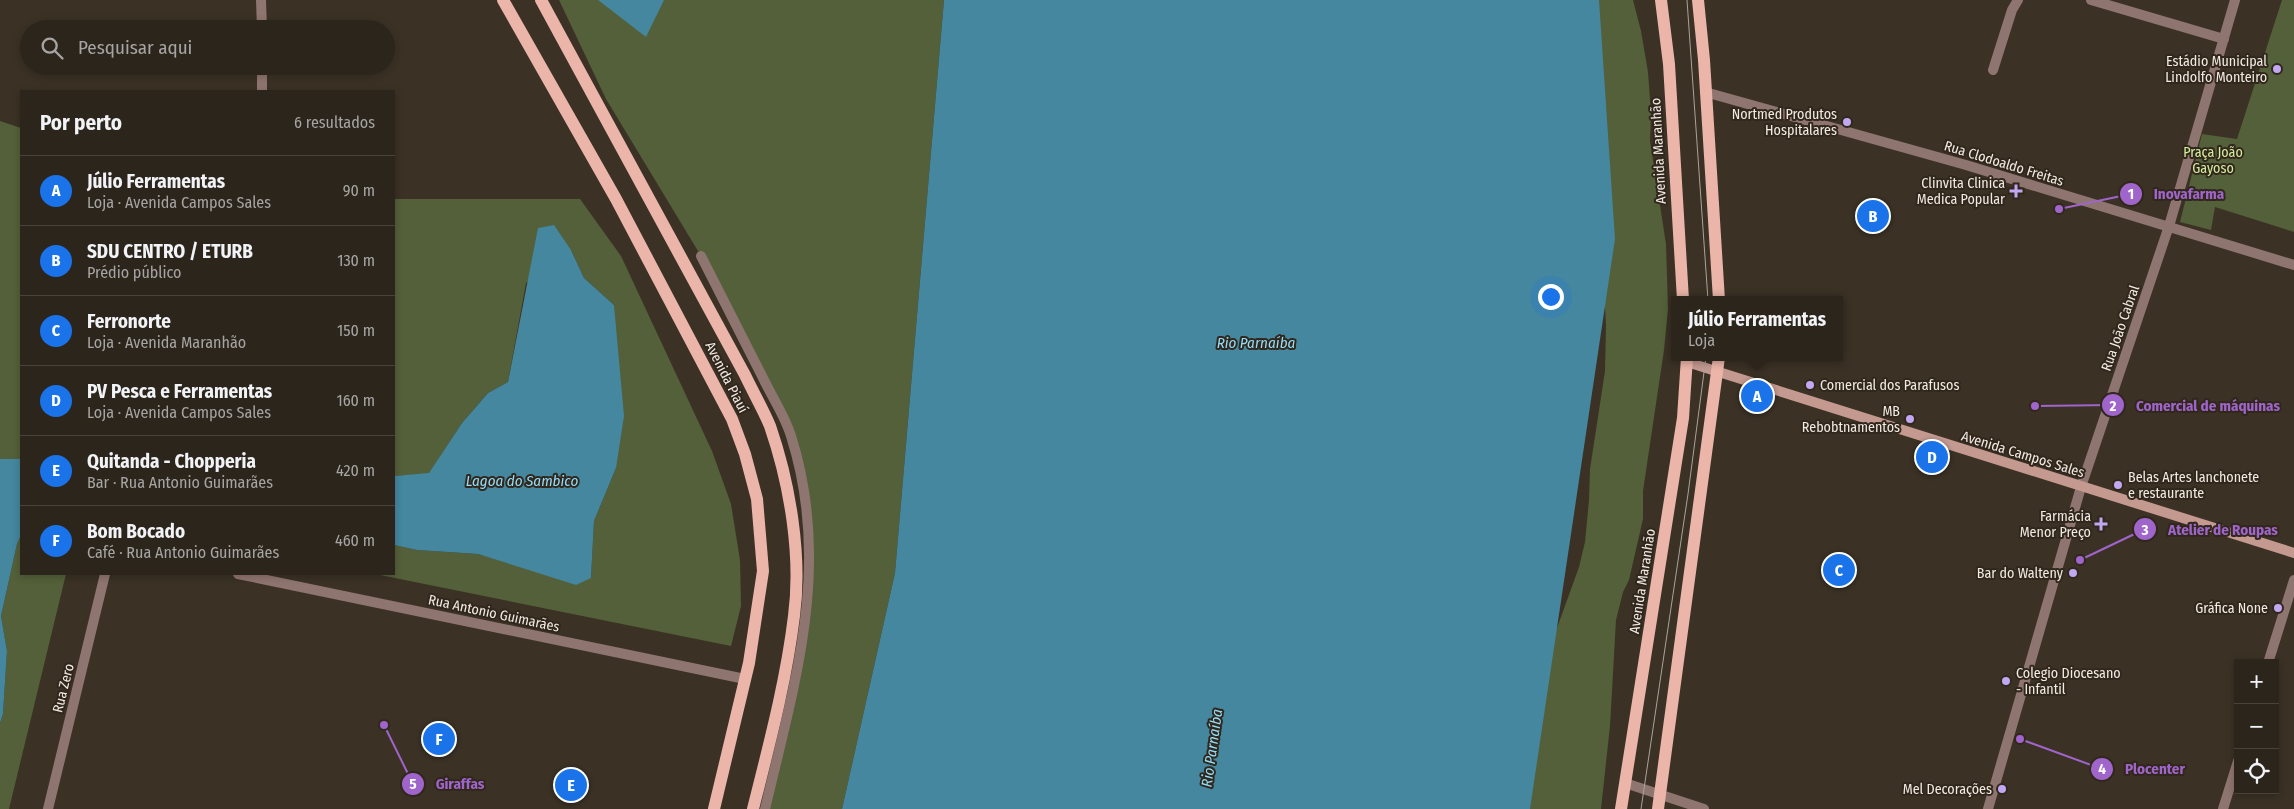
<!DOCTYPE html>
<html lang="pt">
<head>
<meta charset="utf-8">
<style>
	:root { --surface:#2c251c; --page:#383129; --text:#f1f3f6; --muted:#a6a5a3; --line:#48423b; --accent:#1a73e8 }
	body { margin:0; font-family:"Fira Sans Condensed",sans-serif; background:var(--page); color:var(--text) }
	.controls { position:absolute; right:15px; bottom:15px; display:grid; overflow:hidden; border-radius:0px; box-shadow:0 2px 8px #0003 }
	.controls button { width:45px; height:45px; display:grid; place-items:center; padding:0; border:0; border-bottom:1px solid var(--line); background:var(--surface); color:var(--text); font:25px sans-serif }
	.you { position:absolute; left:1550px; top:296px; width:18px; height:18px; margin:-12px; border:4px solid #fff; border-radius:50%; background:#1a73e8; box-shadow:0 0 0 8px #1a73e833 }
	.badge { display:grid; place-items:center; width:32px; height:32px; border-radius:50%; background:var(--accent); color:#fff; font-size:16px; font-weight:700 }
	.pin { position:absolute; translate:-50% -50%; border:2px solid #fff; box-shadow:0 1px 5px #0006 }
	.popup { position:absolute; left:1671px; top:296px; width:172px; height:65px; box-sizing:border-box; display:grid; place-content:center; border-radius:0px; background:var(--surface); filter:drop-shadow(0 1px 4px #0005); font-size:16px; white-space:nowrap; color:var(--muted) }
	.popup b { font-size:19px; color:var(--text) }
	.popup::after { content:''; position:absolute; left:50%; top:100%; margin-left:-10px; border:10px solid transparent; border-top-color:var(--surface) }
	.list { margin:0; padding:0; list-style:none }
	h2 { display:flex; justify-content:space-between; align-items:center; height:65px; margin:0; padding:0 20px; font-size:21px }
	h2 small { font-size:16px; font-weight:400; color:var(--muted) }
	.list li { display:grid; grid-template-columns:32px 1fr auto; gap:15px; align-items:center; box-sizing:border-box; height:70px; padding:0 20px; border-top:1px solid var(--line) }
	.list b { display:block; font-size:19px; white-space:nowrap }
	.list p { margin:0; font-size:16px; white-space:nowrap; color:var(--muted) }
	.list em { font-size:16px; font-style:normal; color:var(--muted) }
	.icon { flex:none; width:28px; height:28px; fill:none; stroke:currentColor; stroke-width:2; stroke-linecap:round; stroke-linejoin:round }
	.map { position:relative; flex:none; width:2294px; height:809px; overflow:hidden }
	.search { position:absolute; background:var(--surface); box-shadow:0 2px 8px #0003; left:20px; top:20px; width:375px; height:55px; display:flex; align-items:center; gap:12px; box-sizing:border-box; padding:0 18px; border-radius:28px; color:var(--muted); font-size:19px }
	.panel { position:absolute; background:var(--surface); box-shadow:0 2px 8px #0003; left:20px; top:90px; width:375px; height:485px; border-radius:0px }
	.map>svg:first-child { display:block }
	.green { fill:#536039 }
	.water { fill:#44879f }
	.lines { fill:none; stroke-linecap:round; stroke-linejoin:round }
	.pedestrian { stroke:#8f756f; stroke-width:10 }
	.minor { stroke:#8f756f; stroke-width:10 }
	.secondary { stroke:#c39990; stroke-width:10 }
	.primary { stroke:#ebb5a9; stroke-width:12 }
	.tram { stroke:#aba39a; stroke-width:1 }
	.poi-dot { fill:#c2a8f3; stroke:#31271c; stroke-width:2 }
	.labels { text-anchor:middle; stroke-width:4; stroke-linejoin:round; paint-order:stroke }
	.poi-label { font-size:14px; fill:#f2ebe4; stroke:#31271c; text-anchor:end }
	.street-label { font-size:14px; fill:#f2ebe4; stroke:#31271c }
	.park-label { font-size:14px; fill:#d4ee9e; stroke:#31271c }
	.water-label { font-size:15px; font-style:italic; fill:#92defb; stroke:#31271c }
	.leader { fill:none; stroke:#9f65ca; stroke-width:2 }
	.callout-dot { fill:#9f65ca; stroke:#31271c; stroke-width:2 }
	.mark-label { font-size:15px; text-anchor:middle; font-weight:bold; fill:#fff }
	.callout-label { font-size:15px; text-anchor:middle; font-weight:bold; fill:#9f65ca; stroke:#31271c; stroke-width:4; stroke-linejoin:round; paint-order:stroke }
</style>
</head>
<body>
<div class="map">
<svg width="2294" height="809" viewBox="0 0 2294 809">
	<rect width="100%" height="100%" fill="#3b3125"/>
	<g class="green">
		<polygon points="559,0 944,0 895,573 842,809 765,809 799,664 810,542 791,434 701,256 606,99"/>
		<polygon points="1587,0 1633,0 1641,31 1648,72 1651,113 1650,141 1666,244 1668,309 1664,350 1643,491 1643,519 1629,580 1623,592 1616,620 1610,726 1601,809 1523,809 1544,664 1579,567 1585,542 1589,500 1590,469 1605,371 1606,325"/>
		<polygon points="2282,0 2294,0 2294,232 2215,207 2211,230 2180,222 2202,134 2237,139"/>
		<polygon points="0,121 21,128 21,459 0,459"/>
		<polygon points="394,199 580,199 621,256 712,451 731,504 740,560 741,606 731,646 375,574 394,574 394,545 417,550 478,554 520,566 591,578 594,521 616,468 614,305 584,278 571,250 526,283 508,382 488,393 462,423 429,474 394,476"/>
		<polygon points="21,535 21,574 66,574 9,809 0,809 0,723 3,714 7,651 1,616 17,544"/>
	</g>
	<g class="water">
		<polygon points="598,0 664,0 646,37"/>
		<polygon points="944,0 1599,0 1615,239 1530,809 842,809 895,573"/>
		<polygon points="554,225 571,250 584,278 614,305 624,416 616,468 594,521 591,578 576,585 478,554 417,550 394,545 394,476 429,473 462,423 488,393 508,382 538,228"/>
		<polygon points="0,459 21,459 21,535 17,544 1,616 7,651 3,714 0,723"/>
	</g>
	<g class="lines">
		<path class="pedestrian" d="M701 256C722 297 742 337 763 378 772 397 785 416 791 436 832 565 795 682 765 809"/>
		<g class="minor">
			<polyline points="261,0 262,29"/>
			<polyline points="2091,0 2224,39"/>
			<polyline points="262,66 262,91"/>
			<polyline points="1993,70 2012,10 2018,0"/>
			<polyline points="1705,92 1966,165 2294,265"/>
			<polyline points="238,574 745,679"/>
			<polyline points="2268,663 2294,580"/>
			<polyline points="1625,783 1704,809"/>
			<polyline points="48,809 105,574"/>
			<polyline points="1988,809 2081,487 2169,226 2235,0"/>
			<polyline points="2223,809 2238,761"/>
		</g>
		<polyline class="secondary" points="1687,362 2294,553"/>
		<g class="primary">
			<polyline points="503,0 616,199 732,419 745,454 757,499 763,571 749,663 714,809"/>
			<path d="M541 0 745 375C753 392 763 409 770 426 790 484 802 556 794 616 786 682 769 745 753 809"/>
			<polyline points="1661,0 1669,64 1683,300"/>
			<polyline points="1698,0 1704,60 1719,300"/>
			<polyline points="1621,809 1683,418 1687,357"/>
			<polyline points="1658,809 1719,357"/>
		</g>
		<g class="tram">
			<polyline points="1687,0 1708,300"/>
			<polyline points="1641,809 1688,494 1706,357"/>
		</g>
	</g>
	<g class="poi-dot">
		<circle cx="2277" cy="69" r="5"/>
		<circle cx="1847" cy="122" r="5"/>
		<path d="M2013.5 183.5h5v5h5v5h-5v5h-5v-5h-5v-5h5z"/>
		<circle cx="1810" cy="385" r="5"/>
		<circle cx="1910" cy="419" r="5"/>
		<circle cx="2118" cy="485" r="5"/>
		<path d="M2098.5 516.5h5v5h5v5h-5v5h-5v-5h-5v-5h5z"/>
		<circle cx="2073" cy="573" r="5"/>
		<circle cx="2278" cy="608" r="5"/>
		<circle cx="2006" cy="681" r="5"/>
		<circle cx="2002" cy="789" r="5"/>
	</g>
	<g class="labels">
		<g class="poi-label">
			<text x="2267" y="66">Estádio Municipal<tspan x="2267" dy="16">Lindolfo Monteiro</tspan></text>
			<text x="1837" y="119">Nortmed Produtos<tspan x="1837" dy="16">Hospitalares</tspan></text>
			<text x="2005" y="188">Clinvita Clinica<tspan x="2005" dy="16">Medica Popular</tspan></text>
			<text x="1820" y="390" text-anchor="start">Comercial dos Parafusos</text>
			<text x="1900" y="416">MB<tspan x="1900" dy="16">Rebobtnamentos</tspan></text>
			<text x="2128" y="482" text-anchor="start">Belas Artes lanchonete<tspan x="2128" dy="16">e restaurante</tspan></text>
			<text x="2091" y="521">Farmácia<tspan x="2091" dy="16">Menor Preço</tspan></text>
			<text x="2063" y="578">Bar do Walteny</text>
			<text x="2268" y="613">Gráfica None</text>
			<text x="2016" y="678" text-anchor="start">Colegio Diocesano<tspan x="2016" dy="16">- Infantil</tspan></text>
			<text x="1992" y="794">Mel Decorações</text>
		</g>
		<g class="street-label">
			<text transform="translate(1658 151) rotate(-93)" y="5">Avenida Maranhão</text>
			<text transform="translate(2004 163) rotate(17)" y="5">Rua Clodoaldo Freitas</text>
			<text transform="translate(2120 328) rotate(-71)" y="5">Rua João Cabral</text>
			<text transform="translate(727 377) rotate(63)" y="5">Avenida Piauí</text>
			<text transform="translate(2023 454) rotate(17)" y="5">Avenida Campos Sales</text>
			<text transform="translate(1642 581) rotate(-81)" y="5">Avenida Maranhão</text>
			<text transform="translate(494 613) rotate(12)" y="5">Rua Antonio Guimarães</text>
			<text transform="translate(63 688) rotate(-76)" y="5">Rua Zero</text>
		</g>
		<g class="park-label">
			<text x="2213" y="157">Praça João<tspan x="2213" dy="16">Gayoso</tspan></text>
		</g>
		<g class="water-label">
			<text x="1256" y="348">Rio Parnaíba</text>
			<text x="522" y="486">Lagoa do Sambico</text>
			<text transform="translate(1212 748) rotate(-82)" y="5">Rio Parnaíba</text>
		</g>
	</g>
	<path class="leader" d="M2059 209L2131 194M2035 406L2113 405M2080 560L2145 529M2020 739L2102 769M384 725L413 784"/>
	<g class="callout-dot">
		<circle cx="2059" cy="209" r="5"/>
		<circle cx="2035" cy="406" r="5"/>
		<circle cx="2080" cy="560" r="5"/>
		<circle cx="2020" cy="739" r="5"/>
		<circle cx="384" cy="725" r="5"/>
		<circle cx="2131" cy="194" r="12"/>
		<circle cx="2113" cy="405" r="12"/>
		<circle cx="2145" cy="529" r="12"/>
		<circle cx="2102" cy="769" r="12"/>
		<circle cx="413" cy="784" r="12"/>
	</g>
	<g class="mark-label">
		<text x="2131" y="199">1</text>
		<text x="2113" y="411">2</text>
		<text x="2145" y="535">3</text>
		<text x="2102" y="774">4</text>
		<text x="413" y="789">5</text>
	</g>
	<g class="callout-label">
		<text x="2189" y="199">Inovafarma</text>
		<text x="2208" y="411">Comercial de máquinas</text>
		<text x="2223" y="535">Atelier de Roupas</text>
		<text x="2155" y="774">Plocenter</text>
		<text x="460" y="789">Giraffas</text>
	</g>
</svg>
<div class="controls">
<button>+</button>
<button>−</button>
<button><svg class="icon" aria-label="locate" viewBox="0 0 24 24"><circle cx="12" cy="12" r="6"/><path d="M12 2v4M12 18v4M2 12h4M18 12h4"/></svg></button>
</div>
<div class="you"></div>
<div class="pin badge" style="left:1757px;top:396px">A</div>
<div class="popup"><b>Júlio Ferramentas</b>Loja</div>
<div class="pin badge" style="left:1873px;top:216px">B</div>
<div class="pin badge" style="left:1839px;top:570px">C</div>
<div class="pin badge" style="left:1932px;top:457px">D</div>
<div class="pin badge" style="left:571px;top:785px">E</div>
<div class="pin badge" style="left:439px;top:739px">F</div>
<div class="search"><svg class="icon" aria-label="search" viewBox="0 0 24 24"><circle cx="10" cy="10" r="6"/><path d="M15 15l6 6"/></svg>Pesquisar aqui</div>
<section class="panel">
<h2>Por perto<small>6 resultados</small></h2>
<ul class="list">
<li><span class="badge">A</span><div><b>Júlio Ferramentas</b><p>Loja · Avenida Campos Sales</p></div><em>90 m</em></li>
<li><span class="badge">B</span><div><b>SDU CENTRO / ETURB</b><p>Prédio público</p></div><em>130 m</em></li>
<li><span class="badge">C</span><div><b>Ferronorte</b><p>Loja · Avenida Maranhão</p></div><em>150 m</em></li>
<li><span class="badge">D</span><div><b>PV Pesca e Ferramentas</b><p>Loja · Avenida Campos Sales</p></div><em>160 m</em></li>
<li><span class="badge">E</span><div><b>Quitanda - Chopperia</b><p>Bar · Rua Antonio Guimarães</p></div><em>420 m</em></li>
<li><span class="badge">F</span><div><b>Bom Bocado</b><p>Café · Rua Antonio Guimarães</p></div><em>460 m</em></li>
</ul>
</section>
</div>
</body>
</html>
